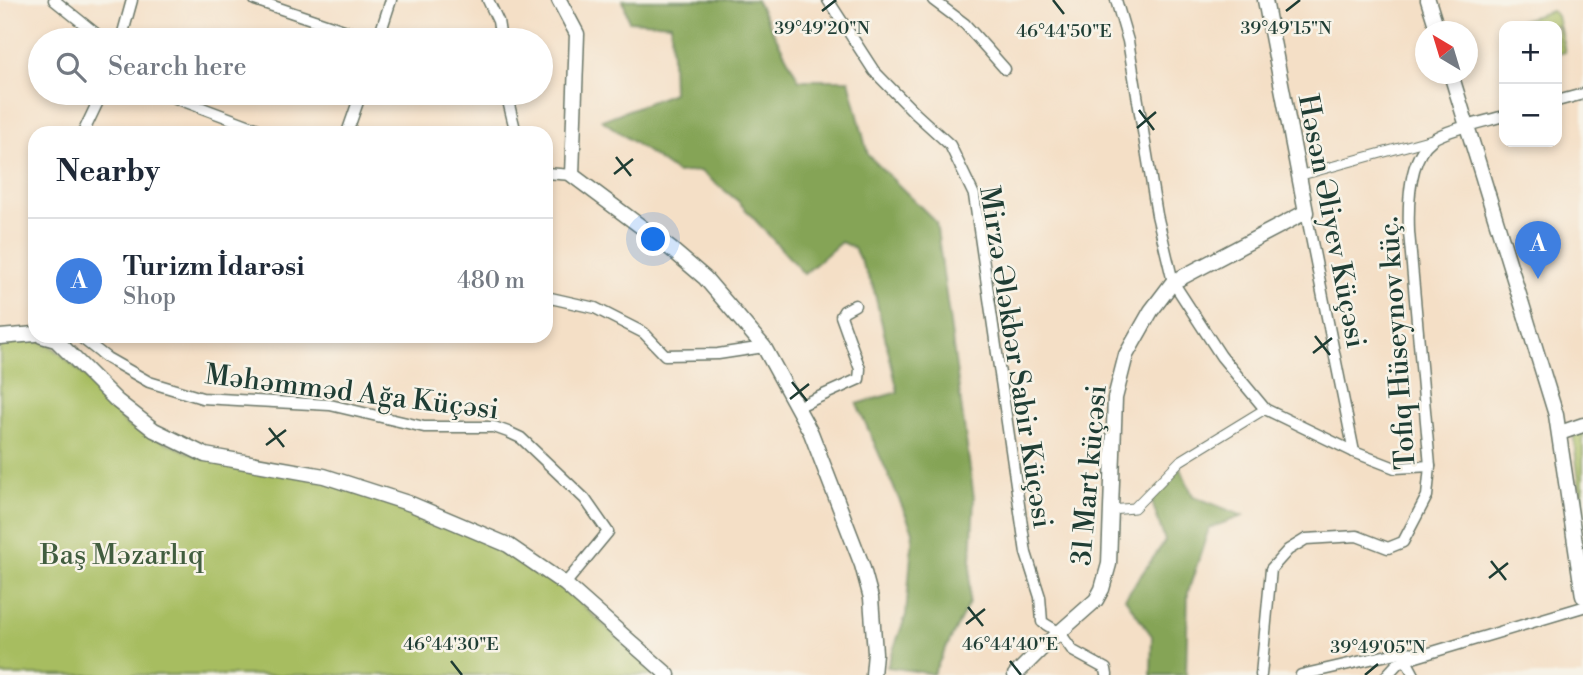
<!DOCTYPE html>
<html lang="en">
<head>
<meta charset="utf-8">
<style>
	:root { --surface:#fff; --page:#f6f6f7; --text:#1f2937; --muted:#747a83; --line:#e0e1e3; --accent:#111827 }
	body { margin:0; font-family:"Libre Bodoni",serif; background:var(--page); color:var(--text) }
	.controls { position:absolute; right:21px; top:21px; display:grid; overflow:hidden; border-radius:14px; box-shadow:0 4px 10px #0003 }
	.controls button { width:63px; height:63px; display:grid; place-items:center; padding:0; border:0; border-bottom:2px solid var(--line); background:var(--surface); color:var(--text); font:35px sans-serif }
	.compass { position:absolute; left:1415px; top:21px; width:63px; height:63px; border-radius:50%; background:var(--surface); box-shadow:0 4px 10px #0003; rotate:322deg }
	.you { position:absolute; left:654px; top:240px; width:24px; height:24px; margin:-18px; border:5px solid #fff; border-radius:50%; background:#1a73e8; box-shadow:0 0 0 10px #1a73e833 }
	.badge { display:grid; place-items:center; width:46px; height:46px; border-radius:50%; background:var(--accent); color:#fff; font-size:23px; font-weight:700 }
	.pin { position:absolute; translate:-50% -58px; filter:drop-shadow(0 2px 4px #0008) }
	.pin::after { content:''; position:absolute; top:37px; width:24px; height:21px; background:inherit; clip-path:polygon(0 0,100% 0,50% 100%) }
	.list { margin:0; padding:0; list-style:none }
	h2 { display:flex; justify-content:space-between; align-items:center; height:91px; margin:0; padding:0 28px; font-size:30px }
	h2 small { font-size:23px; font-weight:400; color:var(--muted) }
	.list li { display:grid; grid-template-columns:46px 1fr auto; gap:21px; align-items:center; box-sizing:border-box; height:126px; padding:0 28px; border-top:2px solid var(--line) }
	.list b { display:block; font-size:26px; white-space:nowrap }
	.list p { margin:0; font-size:23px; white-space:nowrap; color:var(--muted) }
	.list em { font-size:23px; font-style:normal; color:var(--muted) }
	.icon { flex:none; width:38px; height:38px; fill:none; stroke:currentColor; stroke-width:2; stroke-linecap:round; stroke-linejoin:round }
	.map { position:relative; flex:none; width:1583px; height:675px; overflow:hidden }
	.search { position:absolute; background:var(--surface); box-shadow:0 4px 10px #0003; left:28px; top:28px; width:525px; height:77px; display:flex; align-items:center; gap:18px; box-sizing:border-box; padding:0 24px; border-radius:38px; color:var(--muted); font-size:26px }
	.panel { position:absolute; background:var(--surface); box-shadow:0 4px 10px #0003; left:28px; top:126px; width:525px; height:217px; border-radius:21px }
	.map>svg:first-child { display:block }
	.green { fill:#a7bd61; stroke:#637d4a; stroke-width:2 }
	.forest { fill:#85a457; stroke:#527046; stroke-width:2 }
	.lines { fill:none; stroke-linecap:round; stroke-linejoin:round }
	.pedestrian-casing { stroke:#6a7667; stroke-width:11 }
	.minor-casing { stroke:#6a7667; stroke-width:13 }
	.tertiary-casing { stroke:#6a7667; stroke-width:17 }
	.pedestrian { stroke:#fff; stroke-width:9 }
	.minor { stroke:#fff; stroke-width:10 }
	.tertiary { stroke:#fff; stroke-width:14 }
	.ticks { fill:none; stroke:#1f3d34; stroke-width:2.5 }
	.labels { text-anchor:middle; stroke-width:5; stroke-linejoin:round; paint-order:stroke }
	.street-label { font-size:28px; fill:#1f3d34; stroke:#f7f3e8 }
	.park-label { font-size:28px; fill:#415d3f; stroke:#f7f3e8 }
	.ticks-label { font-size:18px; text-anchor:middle; fill:#1f3d34; stroke:#f7f3e8; stroke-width:5; stroke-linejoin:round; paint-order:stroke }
</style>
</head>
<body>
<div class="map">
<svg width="1583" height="675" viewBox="0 0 1583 675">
	<rect width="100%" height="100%" fill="#f7f3e8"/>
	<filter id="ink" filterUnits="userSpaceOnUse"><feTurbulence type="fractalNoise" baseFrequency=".0143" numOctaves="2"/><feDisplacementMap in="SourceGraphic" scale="14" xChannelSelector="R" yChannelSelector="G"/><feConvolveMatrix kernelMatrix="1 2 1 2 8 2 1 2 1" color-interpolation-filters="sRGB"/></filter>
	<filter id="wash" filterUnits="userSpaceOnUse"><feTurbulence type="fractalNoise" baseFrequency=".00686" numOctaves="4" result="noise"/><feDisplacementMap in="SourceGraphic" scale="28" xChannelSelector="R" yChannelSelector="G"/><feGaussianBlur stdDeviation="1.57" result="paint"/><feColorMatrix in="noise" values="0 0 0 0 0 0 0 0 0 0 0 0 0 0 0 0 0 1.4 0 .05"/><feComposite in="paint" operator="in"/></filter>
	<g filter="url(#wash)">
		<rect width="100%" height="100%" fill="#f4dfc6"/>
		<g class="green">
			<polygon points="1552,11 1557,16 1565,52 1557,54 1557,26 1520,26 1518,21"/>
			<polygon points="0,339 45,340 97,387 126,425 195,455 325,481 496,541 555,580 659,675 0,675"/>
			<polygon points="1583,429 1583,515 1573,432"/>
		</g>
		<g class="forest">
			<polygon points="623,0 756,0 799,80 849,80 868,155 936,222 974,498 969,603 933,674 887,667 906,615 913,531 857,404 898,392 873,286 854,248 841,242 804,274 738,201 700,171 677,173 602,120 673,93 671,24 629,21"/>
			<polygon points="1180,467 1193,496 1243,516 1209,528 1188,592 1186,675 1151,675 1152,636 1125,598 1165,541 1150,496"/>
		</g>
	</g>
	<g filter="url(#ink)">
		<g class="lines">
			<g class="pedestrian-casing">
				<g id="pedestrian">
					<polyline points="1298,176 1432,139"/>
					<polyline points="1111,510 1134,508 1180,461 1265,409"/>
				</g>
			</g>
			<g class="minor-casing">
				<g id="minor">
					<polyline points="54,0 104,40"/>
					<polyline points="255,0 373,40"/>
					<polyline points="488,0 498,21 501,40"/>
					<polyline points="828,0 874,71 916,114 950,145 974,195 1026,553 1040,597 1042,622 1060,633 1073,651 1106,669 1107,675"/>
					<polyline points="933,0 965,24 1005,69"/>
					<polyline points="1116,0 1128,41 1157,215 1173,282 1221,356 1265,409 1354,452 1395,468 1430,466"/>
					<polyline points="121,40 132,0"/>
					<polyline points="378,40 391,0"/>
					<polyline points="162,93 269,133"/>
					<polyline points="506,93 516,133"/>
					<polyline points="1557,101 1583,94"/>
					<polyline points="83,133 102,93"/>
					<polyline points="347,133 361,93"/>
					<polyline points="546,173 572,175"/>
					<polyline points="1306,212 1354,452"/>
					<polyline points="546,297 595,308 644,333 665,355 718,354 764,347"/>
					<polyline points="79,336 107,358 149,382 202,398 330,405 424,427 494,427 508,432 521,438 585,499 608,532 565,584"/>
					<polyline points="797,407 859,379 860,369 841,316 844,311 855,305"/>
					<polyline points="1406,660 1414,675"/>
					<path d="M1261 675 1271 569 1288 550 1306 539 1357 536 1388 548 1403 542 1427 496 1430 466 1409 232C1408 205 1408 158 1432 140 1444 130 1487 121 1504 116"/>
					<polyline points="1301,675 1401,652 1421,653"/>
					<polyline points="1387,675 1398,663 1406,660 1583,607"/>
				</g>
			</g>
			<g class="tertiary-casing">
				<g id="tertiary">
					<polyline points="559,0 577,34 572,175 671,249 705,278 764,347 811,433 862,565 871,598 875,653 873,675"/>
					<polyline points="1428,0 1438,32"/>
					<polyline points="1451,74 1556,415 1583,596"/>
					<polyline points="42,336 56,340 117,401 154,430 205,455 324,476 411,504 508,545 565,584 668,675"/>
					<polyline points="0,337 35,334"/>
					<polyline points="1560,433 1583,425"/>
					<polyline points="1015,675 1044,646 1096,600 1102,589 1109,564 1115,398 1126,355 1151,311 1173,282 1306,212 1265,0"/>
				</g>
			</g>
			<use href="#pedestrian" class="pedestrian"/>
			<use href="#minor" class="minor"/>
			<use href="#tertiary" class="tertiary"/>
		</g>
	</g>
	<path class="ticks" d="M1053 0 1064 14M822 11 836 0M1286 11 1300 0M1139 110 1154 130M1137 128 1156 112M616 157 631 176M614 174 633 159M1315 336 1330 355M1313 353 1332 338M792 382 807 401M790 399 809 384M269 428 284 447M266 445 286 430M1491 561 1506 580M1489 578 1508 563M968 607 983 626M966 624 985 609M451 661 462 675M1010 661 1021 675M1365 675 1378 664"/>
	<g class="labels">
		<g class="street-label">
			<text transform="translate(1333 221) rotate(79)" y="10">Həsən Əliyev Küçəsi</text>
			<text transform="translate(1396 343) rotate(-94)" y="10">Tofiq Hüseynov küç.</text>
			<text transform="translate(1017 357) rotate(81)" y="10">Mirzə Ələkbər Sabir Küçəsi</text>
			<text transform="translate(352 391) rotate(7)" y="10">Məhəmməd Ağa Küçəsi</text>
			<text transform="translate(1088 475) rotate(-85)" y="10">31 Mart küçəsi</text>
		</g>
		<g class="park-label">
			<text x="122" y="564">Baş Məzarlıq</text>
		</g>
	</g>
	<g class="ticks-label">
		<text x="822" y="34">39°49'20"N</text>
		<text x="1286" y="34">39°49'15"N</text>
		<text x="1064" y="37">46°44'50"E</text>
		<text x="451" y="650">46°44'30"E</text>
		<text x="1010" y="650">46°44'40"E</text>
		<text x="1378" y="653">39°49'05"N</text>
	</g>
</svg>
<div class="controls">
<button>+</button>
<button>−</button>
</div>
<svg class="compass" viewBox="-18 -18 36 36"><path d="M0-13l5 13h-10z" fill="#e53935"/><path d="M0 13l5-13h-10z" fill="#747a83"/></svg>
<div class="you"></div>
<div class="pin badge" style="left:1538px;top:279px;background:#3f7fe0">A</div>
<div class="search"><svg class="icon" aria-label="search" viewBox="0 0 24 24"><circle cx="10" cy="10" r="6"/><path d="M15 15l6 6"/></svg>Search here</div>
<section class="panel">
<h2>Nearby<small></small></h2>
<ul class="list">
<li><span class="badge" style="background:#3f7fe0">A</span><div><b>Turizm İdarəsi</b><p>Shop</p></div><em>480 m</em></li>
</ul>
</section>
</div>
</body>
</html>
